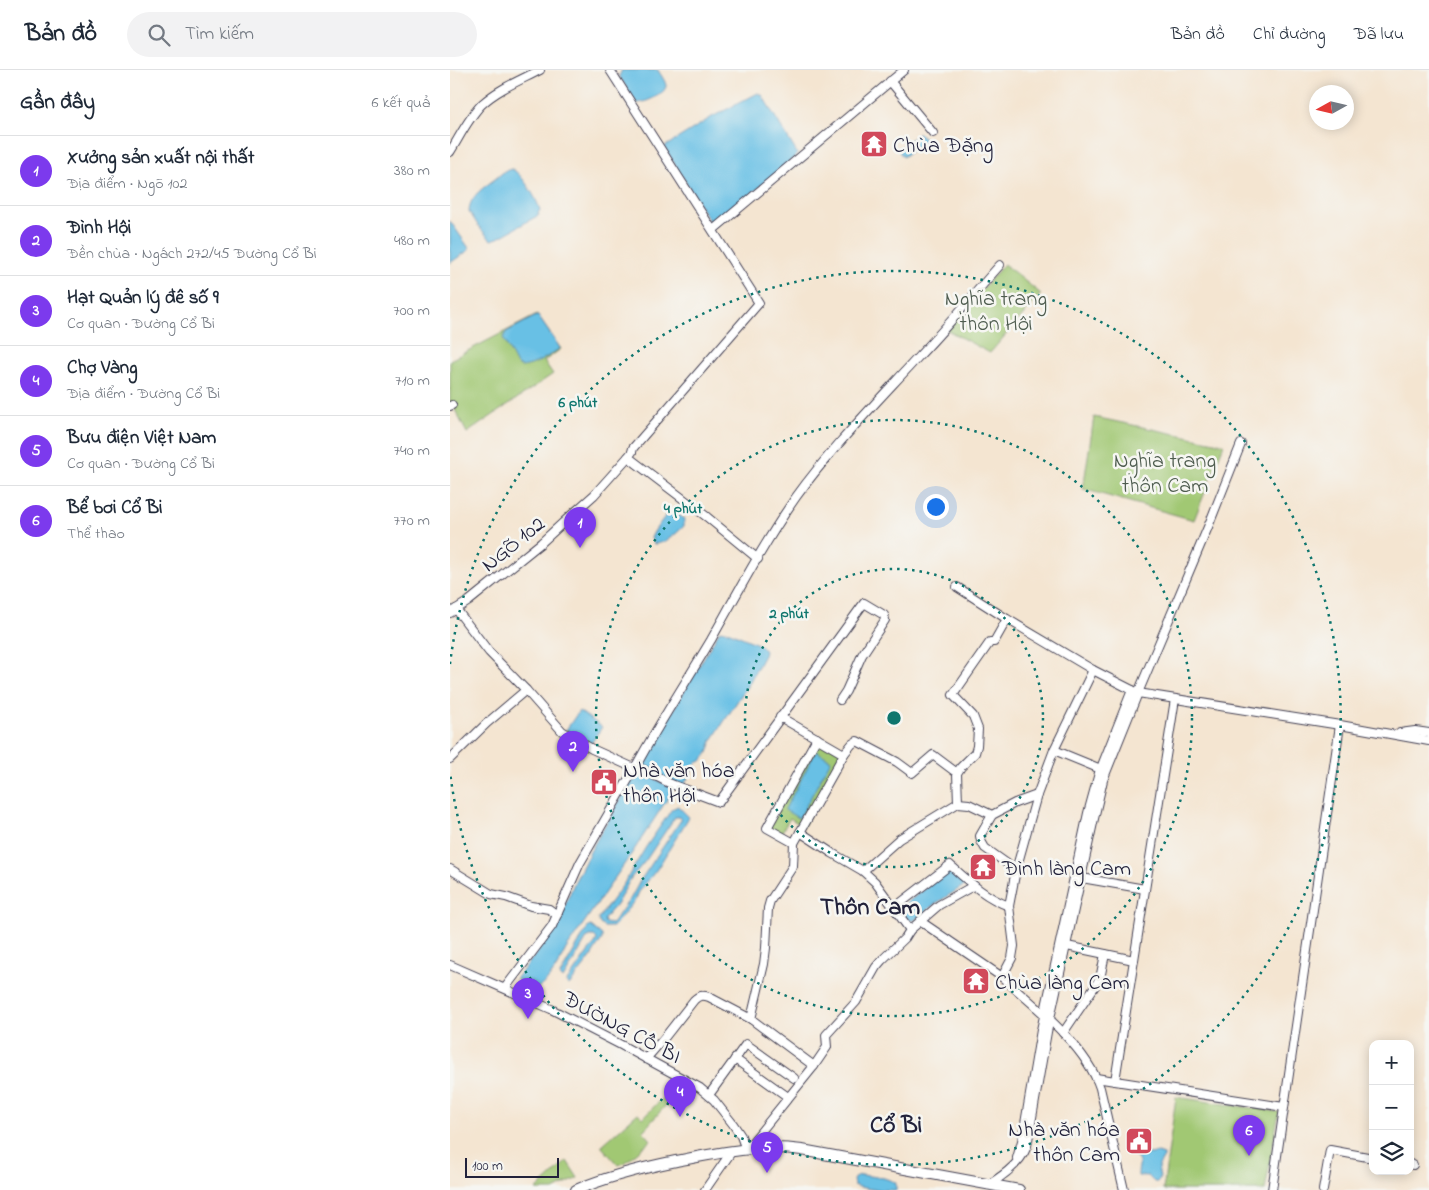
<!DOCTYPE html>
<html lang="vi">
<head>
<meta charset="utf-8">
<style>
	:root { --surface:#fff; --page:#f2f2f3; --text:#1f2937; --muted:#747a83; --line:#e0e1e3; --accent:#7c3aed }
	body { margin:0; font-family:"Indie Flower",sans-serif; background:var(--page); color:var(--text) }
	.controls { position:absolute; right:15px; bottom:15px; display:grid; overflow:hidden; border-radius:10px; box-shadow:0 2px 12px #0003 }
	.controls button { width:45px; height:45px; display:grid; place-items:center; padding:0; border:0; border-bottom:1px solid var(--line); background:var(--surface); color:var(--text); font:25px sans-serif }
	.compass { position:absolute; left:859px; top:15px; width:45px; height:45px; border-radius:50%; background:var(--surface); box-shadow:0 2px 12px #0003; rotate:262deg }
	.scale { position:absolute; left:15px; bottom:12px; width:94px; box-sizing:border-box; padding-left:5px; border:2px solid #22223b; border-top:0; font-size:14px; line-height:18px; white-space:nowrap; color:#22223b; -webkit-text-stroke:4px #f6f6f2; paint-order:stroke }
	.you { position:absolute; left:485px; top:436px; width:18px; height:18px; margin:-12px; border:4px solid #fff; border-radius:50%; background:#1a73e8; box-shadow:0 0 0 8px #1a73e833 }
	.badge { display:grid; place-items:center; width:32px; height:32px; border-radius:50%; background:var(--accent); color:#fff; font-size:16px; font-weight:700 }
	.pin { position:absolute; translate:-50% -41px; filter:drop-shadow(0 1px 2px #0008) }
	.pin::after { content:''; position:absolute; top:26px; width:18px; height:15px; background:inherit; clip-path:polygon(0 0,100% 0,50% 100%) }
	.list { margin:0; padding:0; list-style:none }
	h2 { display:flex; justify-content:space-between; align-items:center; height:65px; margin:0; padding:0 20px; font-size:21px }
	h2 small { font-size:16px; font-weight:400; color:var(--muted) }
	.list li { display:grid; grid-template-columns:32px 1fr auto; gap:15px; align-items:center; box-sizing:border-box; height:70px; padding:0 20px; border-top:1px solid var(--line) }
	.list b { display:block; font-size:19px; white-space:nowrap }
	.list p { margin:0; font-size:16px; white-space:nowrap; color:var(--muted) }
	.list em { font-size:16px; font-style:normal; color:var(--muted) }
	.icon { flex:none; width:28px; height:28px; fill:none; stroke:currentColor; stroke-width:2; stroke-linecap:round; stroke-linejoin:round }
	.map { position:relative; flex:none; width:979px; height:1120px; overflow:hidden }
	header { display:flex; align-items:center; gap:30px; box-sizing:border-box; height:70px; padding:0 25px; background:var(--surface); border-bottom:1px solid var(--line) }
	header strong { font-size:24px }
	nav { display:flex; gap:28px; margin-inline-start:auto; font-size:18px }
	.search { width:350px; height:45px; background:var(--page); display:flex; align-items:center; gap:12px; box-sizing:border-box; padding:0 18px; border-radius:28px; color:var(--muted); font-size:19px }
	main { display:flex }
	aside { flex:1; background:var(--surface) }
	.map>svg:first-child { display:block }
	.green { fill:#a1c873; stroke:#627557 }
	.water { fill:#67c0e5; stroke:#447190; fill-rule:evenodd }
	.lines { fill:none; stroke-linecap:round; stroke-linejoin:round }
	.minor-casing { stroke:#423f52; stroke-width:10 }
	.major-casing { stroke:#423f52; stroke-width:12 }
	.minor { stroke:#fff; stroke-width:8 }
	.major { stroke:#fff; stroke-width:10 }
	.ring { fill:none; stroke:#0f766e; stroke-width:2.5; stroke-dasharray:2.5 5 }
	.labels { text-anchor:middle; stroke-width:5; stroke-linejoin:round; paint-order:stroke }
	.poi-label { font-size:22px; fill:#22223b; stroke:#f6f6f2; text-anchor:start }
	.park-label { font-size:22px; fill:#4e5c4f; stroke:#f6f6f2 }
	.street-label { font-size:22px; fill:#22223b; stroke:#f6f6f2 }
	.neighbourhood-label { font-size:24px; font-weight:bold; fill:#22223b; stroke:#f6f6f2 }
	.centre { fill:#0f766e; stroke:#f6f6f2; stroke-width:2.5 }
	.ring-label { font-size:15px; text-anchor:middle; font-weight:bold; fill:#0f766e; stroke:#f6f6f2; stroke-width:5; stroke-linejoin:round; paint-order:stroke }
</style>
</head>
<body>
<header>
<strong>Bản đồ</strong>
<div class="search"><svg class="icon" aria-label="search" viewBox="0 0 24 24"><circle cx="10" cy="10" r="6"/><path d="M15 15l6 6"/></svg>Tìm kiếm</div>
<nav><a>Bản đồ</a><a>Chỉ đường</a><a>Đã lưu</a></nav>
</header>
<main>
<aside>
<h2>Gần đây<small>6 kết quả</small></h2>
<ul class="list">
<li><span class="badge">1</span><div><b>Xưởng sản xuất nội thất</b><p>Địa điểm · Ngõ 102</p></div><em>380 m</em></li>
<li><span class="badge">2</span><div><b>Đình Hội</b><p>Đền chùa · Ngách 272/45 Đường Cổ Bi</p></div><em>480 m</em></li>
<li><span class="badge">3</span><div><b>Hạt Quản lý đê số 9</b><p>Cơ quan · Đường Cổ Bi</p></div><em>700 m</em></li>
<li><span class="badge">4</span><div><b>Chợ Vàng</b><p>Địa điểm · Đường Cổ Bi</p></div><em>710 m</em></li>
<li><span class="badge">5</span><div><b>Bưu điện Việt Nam</b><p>Cơ quan · Đường Cổ Bi</p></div><em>740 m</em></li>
<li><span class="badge">6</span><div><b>Bể bơi Cổ Bi</b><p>Thể thao</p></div><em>770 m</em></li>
</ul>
</aside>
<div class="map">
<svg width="979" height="1120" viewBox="0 0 979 1120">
	<rect width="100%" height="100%" fill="#f6f6f2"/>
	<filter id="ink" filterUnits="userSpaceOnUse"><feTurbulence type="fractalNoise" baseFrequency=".02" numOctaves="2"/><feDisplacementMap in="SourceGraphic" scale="10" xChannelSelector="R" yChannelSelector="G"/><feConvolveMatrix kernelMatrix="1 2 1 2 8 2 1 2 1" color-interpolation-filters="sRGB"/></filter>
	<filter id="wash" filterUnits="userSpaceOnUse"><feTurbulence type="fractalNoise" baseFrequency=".0096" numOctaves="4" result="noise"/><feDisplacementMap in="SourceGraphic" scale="20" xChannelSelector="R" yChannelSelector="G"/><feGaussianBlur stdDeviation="1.12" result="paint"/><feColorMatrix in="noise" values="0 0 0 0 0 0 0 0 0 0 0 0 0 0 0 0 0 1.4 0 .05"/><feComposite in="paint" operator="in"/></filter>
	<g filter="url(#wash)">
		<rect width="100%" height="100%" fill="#f4e5d1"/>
		<g class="green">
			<polygon points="554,194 591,224 540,283 497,260"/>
			<polygon points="87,245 111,279 94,291 103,304 17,363 3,336 0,336 0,290"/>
			<polygon points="644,347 774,374 744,450 633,419"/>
			<polygon points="367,668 394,684 353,757 340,748 330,765 317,758"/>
			<polygon points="227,1013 233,1016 193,1061 201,1070 175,1093 168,1095 151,1076 188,1043 193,1048"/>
			<polygon points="726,1027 829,1042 815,1120 713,1120"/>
			<polygon points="117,1091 128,1108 104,1120 86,1120"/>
		</g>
		<g class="water">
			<path d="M172 0H208C210 4 215 10 216 15 217 24 193 34 186 33L169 6Z"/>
			<polygon points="308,23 312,25 347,83 346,86 263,157 214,77 262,47"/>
			<polygon points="469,63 475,70 453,87 448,80"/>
			<path d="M62 99C72 104 87 129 90 140L88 143 89 145 48 168 41 170 29 157 19 141C20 123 39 115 51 104L55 101Z"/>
			<polygon points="0,151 19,178 19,180 0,193"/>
			<path d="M86 246H88L110 278C99 286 85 296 71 297L67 295 53 268 56 262Z"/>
			<path d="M222 440 234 449V456C226 464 215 474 204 474L201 468C205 458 213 450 219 441Z"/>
			<polygon points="270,560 280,562 310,575 315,581 314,585 298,615 262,670 258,683 251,691 246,693 234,715 227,714 194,696 193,692"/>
			<polygon points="129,641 152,657 140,675 116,660"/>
			<polygon points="366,681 381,690 350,747 348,748 335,740 335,739"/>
			<path d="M188 702 199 706 223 718 222 722 182 783 116 879C109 893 100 912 86 919L66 909 100 866 107 855 125 811 141 780 177 716Z"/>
			<path d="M228 736 239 747 207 799 189 822 186 829 163 857H154L150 854 148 849 173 815 196 777 222 739ZM225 747H229L231 750 190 811 182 826 162 854 155 853 154 849 166 835 181 808 196 790Z"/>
			<polygon points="502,799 515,813 515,815 485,834 465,850 457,851 450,840 450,838 499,800"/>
			<path d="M141 856 152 865V869L139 890 120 914 118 915C116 911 118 909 121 906L138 882 144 875 147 869 144 866H140L137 868 113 909 111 908 110 905 138 857Z"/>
			<path d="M686 1079 698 1084 708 1083 714 1085V1087L708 1097 710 1108 708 1112H704L698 1106H688C688 1092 693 1096 683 1083L684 1080Z"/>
			<path d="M412 1105 434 1108 445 1112 446 1114V1120C433 1120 415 1120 404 1115L403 1110 406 1106Z"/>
		</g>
	</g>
	<g filter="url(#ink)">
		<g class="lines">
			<g class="minor-casing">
				<g id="minor">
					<polyline points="440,11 483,63"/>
					<path d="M0 82C10 66 19 47 32 34 48 19 71 10 90 0"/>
					<polyline points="263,160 454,0"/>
					<polyline points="0,336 2,335"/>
					<polyline points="178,387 257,447 308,489"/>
					<polyline points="507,517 557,549 643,600 688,623 890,655"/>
					<polyline points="6,539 39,582 76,620 112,661 142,679 184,698"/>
					<polyline points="0,543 19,531 91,473 117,449 144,425 178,387 182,382 183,378 309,233 160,0"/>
					<path d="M643 600 604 680 587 725 566 800 559 836 564 876 562 888 552 907C585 936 636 976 650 1018L674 1120"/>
					<polyline points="950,663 965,661 979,663"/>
					<polyline points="604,680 653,700"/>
					<polyline points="394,684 402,674 407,671 447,692 462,703 483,685 507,703"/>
					<polyline points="0,689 37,653 76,620"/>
					<path d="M186 696C209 653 236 612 261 570 288 522 314 473 346 427 383 376 428 331 470 285 498 256 523 225 550 195"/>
					<polyline points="508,733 519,734 542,745"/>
					<polyline points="350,762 382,783 413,801"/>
					<polyline points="344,773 317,758 367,668"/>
					<polyline points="0,799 41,824 56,827 81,836 99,839 107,845"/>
					<polyline points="566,800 535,778 531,771 530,766 542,745 565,733 587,725"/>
					<polyline points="626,807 695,819"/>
					<path d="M444 838 500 795C518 811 536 828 559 836"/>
					<polyline points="470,851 552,907"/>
					<polyline points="460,860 489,835 523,816"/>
					<polyline points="612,875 684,890"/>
					<polyline points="0,895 101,939 171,975 250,1018 264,1030 283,1054 291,1066 296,1080"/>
					<polyline points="55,918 102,856 130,793 186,696 221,714 269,732 414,533 434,545 435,550 412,585 396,621 390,630"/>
					<polyline points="301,949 364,996"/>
					<polyline points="613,963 647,913 651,904 655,884"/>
					<path d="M196 989 215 967 244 930C249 925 253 925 259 927L301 949 314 894 316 878 318 838 320 831 343 796 344 773 394 684 330 647"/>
					<polyline points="285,989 338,1027"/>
					<polyline points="646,1008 665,1011 725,629"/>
					<polyline points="665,1011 834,1037"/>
					<polyline points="259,1025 296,974 344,1008"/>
					<polyline points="296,1080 364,996 377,977 376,965 406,932 426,897 432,890 455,868 460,860 425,812 413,801 449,769 508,733 507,703 511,697 525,683 527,676 528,659 523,646 503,625 540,572 544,572 557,549"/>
					<polyline points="567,1088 572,1071 591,960 638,743 649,703 682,620"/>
					<polyline points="960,1094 963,1095"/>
					<path d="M538 1115C553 1106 571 1093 577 1076L597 962 643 753 653 710 688 623 758 457 791 374"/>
					<polyline points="255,1120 282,1081"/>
					<polyline points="822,1120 890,655 979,671"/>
					<polyline points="873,1120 880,1080 923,1088"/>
				</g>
			</g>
			<g class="major-casing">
				<path id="major" d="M126 1120C158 1106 192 1098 226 1091 267 1083 310 1074 352 1080L569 1120"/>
			</g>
			<use href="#minor" class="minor"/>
			<use href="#major" class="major"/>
		</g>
	</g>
	<g class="ring">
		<circle cx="444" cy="648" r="149"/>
		<circle cx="444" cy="648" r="298"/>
		<path d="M0 594A447 447 0 1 1 0 702"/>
	</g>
	<defs>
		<g id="temple-square" transform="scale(1.4375)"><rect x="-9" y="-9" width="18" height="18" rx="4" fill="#d1495b" stroke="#f6f6f2"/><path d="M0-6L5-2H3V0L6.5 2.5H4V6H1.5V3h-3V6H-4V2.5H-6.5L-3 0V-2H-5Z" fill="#fff"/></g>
		<g id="civic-square" transform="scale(1.4375)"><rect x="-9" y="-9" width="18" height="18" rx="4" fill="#d1495b" stroke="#f6f6f2"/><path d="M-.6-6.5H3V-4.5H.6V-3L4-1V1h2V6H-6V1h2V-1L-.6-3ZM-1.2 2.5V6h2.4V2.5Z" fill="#fff"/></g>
	</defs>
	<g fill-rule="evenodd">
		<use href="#temple-square" x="424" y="74"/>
		<use href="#civic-square" x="154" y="712"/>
		<use href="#temple-square" x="533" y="797"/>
		<use href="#temple-square" x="526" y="911"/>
		<use href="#civic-square" x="689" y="1071"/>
	</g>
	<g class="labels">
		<g class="poi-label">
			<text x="443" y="82">Chùa Đặng</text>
			<text x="173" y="707">Nhà văn hóa<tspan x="173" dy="25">thôn Hội</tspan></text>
			<text x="552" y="805">Đình làng Cam</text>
			<text x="545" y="919">Chùa làng Cam</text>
			<text x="670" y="1066" text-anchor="end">Nhà văn hóa<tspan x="670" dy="25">thôn Cam</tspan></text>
		</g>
		<g class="park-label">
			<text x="546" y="235">Nghĩa trang<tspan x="546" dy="25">thôn Hội</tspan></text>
			<text x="715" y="397">Nghĩa trang<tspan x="715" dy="25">thôn Cam</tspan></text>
		</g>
		<g class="street-label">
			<text transform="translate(62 473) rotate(-39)" y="8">NGÕ 102</text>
			<text transform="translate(173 956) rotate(28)" y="8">ĐƯỜNG CỔ BI</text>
		</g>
		<g class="neighbourhood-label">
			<text x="420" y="844">Thôn Cam</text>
			<text x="446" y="1062">Cổ Bi</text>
		</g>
	</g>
	<circle cx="444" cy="648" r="8" class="centre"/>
	<g class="ring-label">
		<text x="128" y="337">6 phút</text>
		<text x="233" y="443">4 phút</text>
		<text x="339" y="548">2 phút</text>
	</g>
</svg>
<div class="controls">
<button>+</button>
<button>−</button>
<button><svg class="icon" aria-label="layers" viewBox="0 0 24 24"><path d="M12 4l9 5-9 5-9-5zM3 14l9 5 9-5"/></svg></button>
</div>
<svg class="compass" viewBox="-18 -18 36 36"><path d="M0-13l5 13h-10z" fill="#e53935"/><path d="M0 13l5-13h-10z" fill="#747a83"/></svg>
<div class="scale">100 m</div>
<div class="you"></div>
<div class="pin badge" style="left:130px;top:478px">1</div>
<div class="pin badge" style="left:123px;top:702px">2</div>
<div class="pin badge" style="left:78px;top:949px">3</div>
<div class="pin badge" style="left:230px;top:1047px">4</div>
<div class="pin badge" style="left:317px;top:1103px">5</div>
<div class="pin badge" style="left:799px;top:1086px">6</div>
</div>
</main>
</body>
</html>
